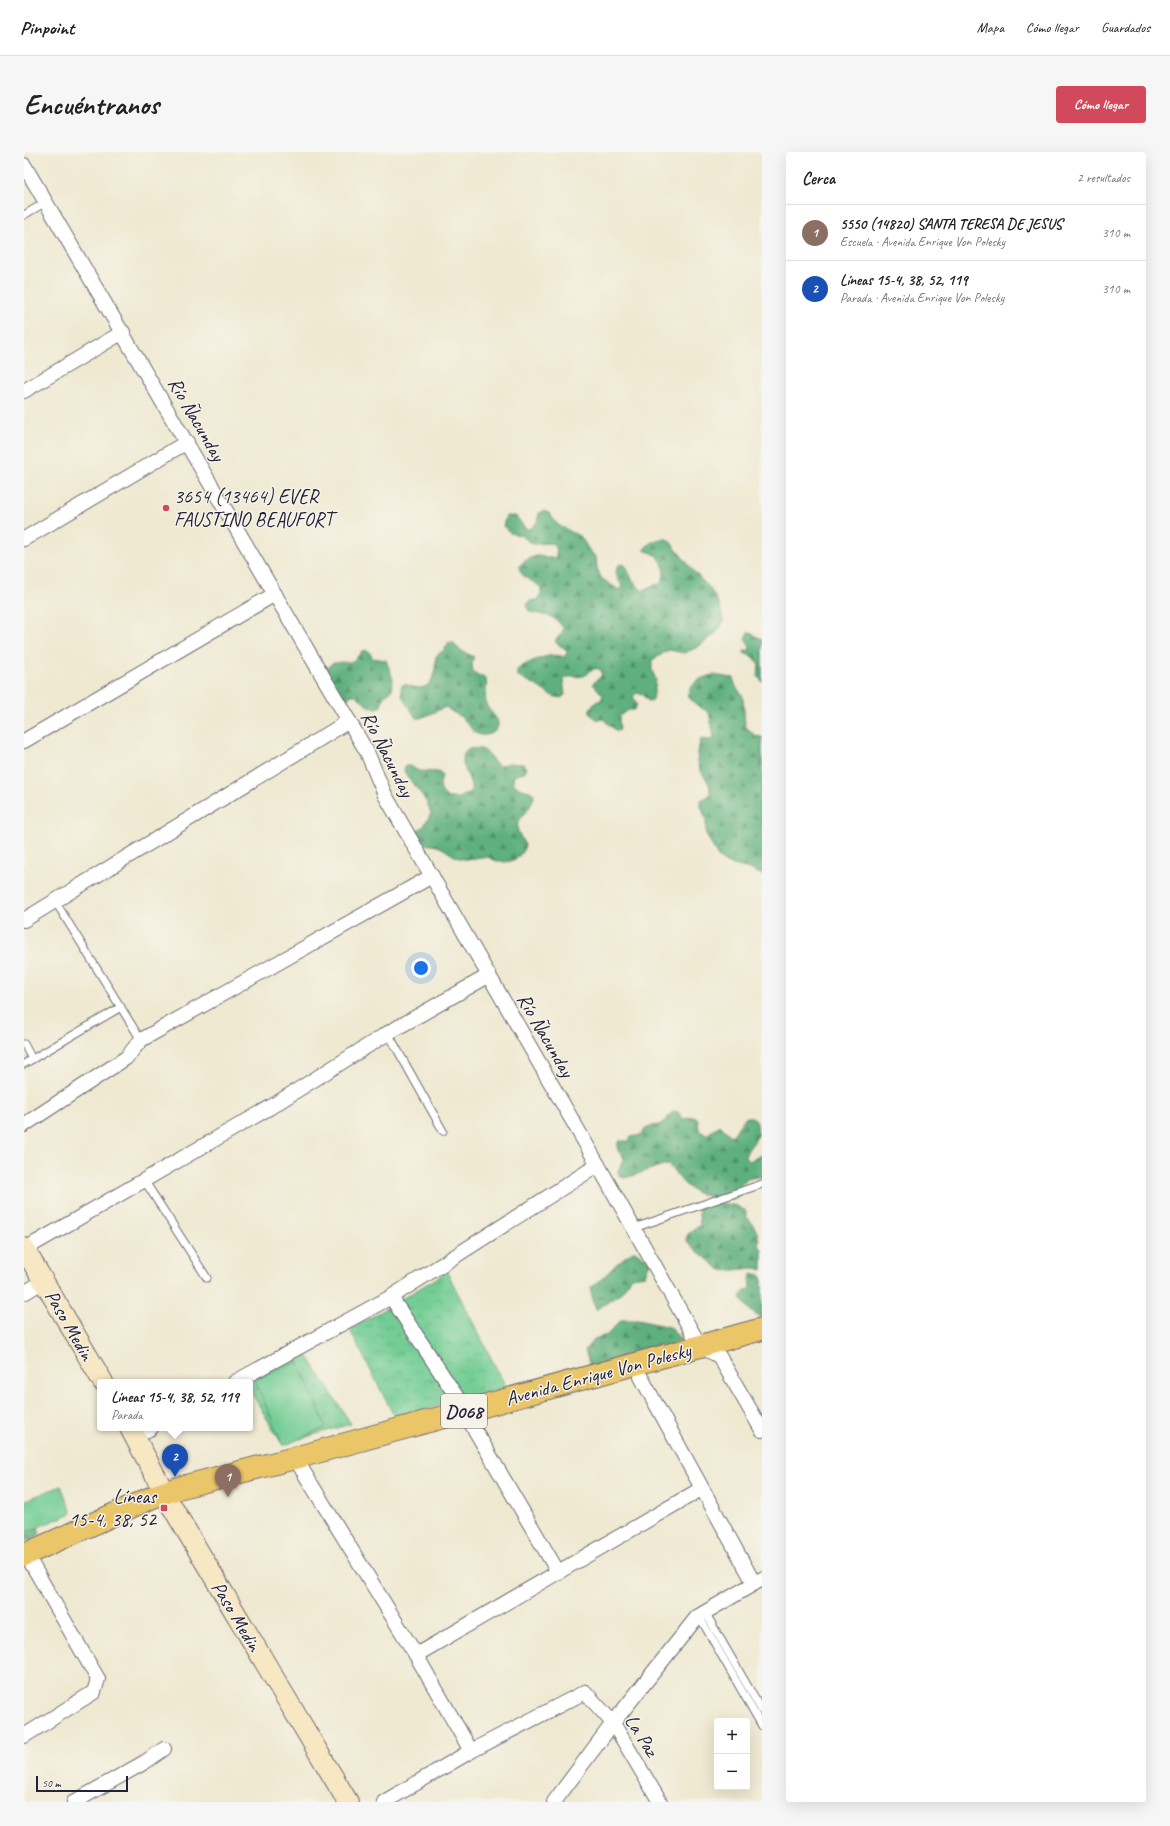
<!DOCTYPE html>
<html lang="es">
<head>
<meta charset="utf-8">
<style>
	:root { --surface:#fff; --page:#f6f6f6; --text:#222; --muted:#767676; --line:#e0e0e0; --accent:#d1495b }
	body { margin:0; font-family:Caveat,sans-serif; background:var(--page); color:var(--text) }
	.controls { position:absolute; right:12px; bottom:12px; display:grid; overflow:hidden; border-radius:4px; box-shadow:0 4px 16px #0002 }
	.controls button { width:36px; height:36px; display:grid; place-items:center; padding:0; border:0; border-bottom:1px solid var(--line); background:var(--surface); color:var(--text); font:20px sans-serif }
	.scale { position:absolute; left:12px; bottom:10px; width:92px; box-sizing:border-box; padding-left:4px; border:2px solid #22223b; border-top:0; font-size:11px; line-height:14px; white-space:nowrap; color:#22223b; -webkit-text-stroke:3px #f7f3e8; paint-order:stroke }
	.you { position:absolute; left:397px; top:816px; width:14px; height:14px; margin:-10px; border:3px solid #fff; border-radius:50%; background:#1a73e8; box-shadow:0 0 0 6px #1a73e833 }
	.badge { display:grid; place-items:center; width:26px; height:26px; border-radius:50%; background:var(--accent); color:#fff; font-size:13px; font-weight:700 }
	.pin { position:absolute; translate:-50% -33px; filter:drop-shadow(0 1px 2px #0008) }
	.pin::after { content:''; position:absolute; top:21px; width:14px; height:12px; background:inherit; clip-path:polygon(0 0,100% 0,50% 100%) }
	.popup { position:absolute; left:73px; top:1227px; width:156px; height:52px; box-sizing:border-box; display:grid; place-content:center; border-radius:4px; background:var(--surface); filter:drop-shadow(0 1px 3px #0005); font-size:13px; white-space:nowrap; color:var(--muted) }
	.popup b { font-size:15px; color:var(--text) }
	.popup::after { content:''; position:absolute; left:50%; top:100%; margin-left:-8px; border:8px solid transparent; border-top-color:var(--surface) }
	.list { margin:0; padding:0; list-style:none }
	h2 { display:flex; justify-content:space-between; align-items:center; height:52px; margin:0; padding:0 16px; font-size:17px }
	h2 small { font-size:13px; font-weight:400; color:var(--muted) }
	.list li { display:grid; grid-template-columns:26px 1fr auto; gap:12px; align-items:center; box-sizing:border-box; height:56px; padding:0 16px; border-top:1px solid var(--line) }
	.list b { display:block; font-size:15px; white-space:nowrap }
	.list p { margin:0; font-size:13px; white-space:nowrap; color:var(--muted) }
	.list em { font-size:13px; font-style:normal; color:var(--muted) }
	.map { position:relative; flex:none; width:738px; height:1650px; overflow:hidden; border-radius:4px }
	header { display:flex; align-items:center; gap:24px; box-sizing:border-box; height:56px; padding:0 20px; background:var(--surface); border-bottom:1px solid var(--line) }
	header strong { font-size:19px }
	nav { display:flex; gap:22px; margin-inline-start:auto; font-size:14px }
	.intro { display:flex; align-items:center; justify-content:space-between; box-sizing:border-box; height:96px; padding:0 24px }
	h1 { margin:0; font-size:28px }
	.button { padding:10px 18px; border-radius:4px; background:var(--accent); color:#fff; font-size:14px; font-weight:700 }
	main { display:flex; gap:24px; padding:0 24px }
	aside { flex:1; background:var(--surface); border-radius:4px; box-shadow:0 4px 16px #0002 }
	.map>svg:first-child { display:block }
	.forest { fill:url(#forest-firs); stroke:#40695c }
	.park { fill:url(#park-crowns); stroke:#4a7868 }
	.pitch { fill:#73cd94; stroke:#4a7868 }
	.lines { fill:none; stroke-linecap:round; stroke-linejoin:round }
	.lane-casing { stroke:#6a6870; stroke-width:9 }
	.street-casing { stroke:#6a6870; stroke-width:16 }
	.secondary-casing { stroke:#6a6870; stroke-width:22 }
	.primary-casing { stroke:#6a6870; stroke-width:24 }
	.lane { stroke:#fff; stroke-width:7 }
	.street { stroke:#fff; stroke-width:14 }
	.secondary { stroke:#f7e8c3; stroke-width:20 }
	.primary { stroke:#ebc669; stroke-width:22 }
	.poi-dot { fill:#d1495b; stroke:#f7f3e8; stroke-width:1.5 }
	.labels { text-anchor:middle; stroke-width:3; stroke-linejoin:round; paint-order:stroke }
	.shield { fill:#f7f3e8; stroke:#62616f; stroke-width:1 }
	.shield-label { font-size:19px; font-weight:bold; fill:#22223b }
	.street-label { font-size:20px; fill:#22223b; stroke:#f7f3e8 }
	.poi-label { font-size:20px; fill:#22223b; stroke:#f7f3e8; text-anchor:start }
</style>
</head>
<body>
<header>
<strong>Pinpoint</strong>
<nav><a>Mapa</a><a>Cómo llegar</a><a>Guardados</a></nav>
</header>
<div class="intro"><h1>Encuéntranos</h1><a class="button">Cómo llegar</a></div>
<main>
<div class="map">
<svg width="738" height="1650" viewBox="0 0 738 1650">
	<defs>
		<pattern id="forest-firs" width="22" height="20" patternUnits="userSpaceOnUse"><rect width="22" height="20" fill="#5eb07e"/><path d="M5 1l3.5 6h-7zM16 11l3.5 6h-7z" fill="#4d8f68"/></pattern>
		<pattern id="park-crowns" width="20" height="18" patternUnits="userSpaceOnUse"><rect width="20" height="18" fill="#73cd94"/><path d="M2 6a3 3 0 1 1 6 0M12 15a3 3 0 1 1 6 0" fill="none" stroke="#63b080"/></pattern>
	</defs>
	<rect width="100%" height="100%" fill="#f7f3e8"/>
	<filter id="ink" filterUnits="userSpaceOnUse"><feTurbulence type="fractalNoise" baseFrequency=".025" numOctaves="2"/><feDisplacementMap in="SourceGraphic" scale="8" xChannelSelector="R" yChannelSelector="G"/><feConvolveMatrix kernelMatrix="1 2 1 2 8 2 1 2 1" color-interpolation-filters="sRGB"/></filter>
	<filter id="wash" filterUnits="userSpaceOnUse"><feTurbulence type="fractalNoise" baseFrequency=".012" numOctaves="4" result="noise"/><feDisplacementMap in="SourceGraphic" scale="16" xChannelSelector="R" yChannelSelector="G"/><feGaussianBlur stdDeviation="0.9" result="paint"/><feColorMatrix in="noise" values="0 0 0 0 0 0 0 0 0 0 0 0 0 0 0 0 0 1.4 0 .05"/><feComposite in="paint" operator="in"/></filter>
	<g filter="url(#wash)">
		<rect width="100%" height="100%" fill="#efe9d1"/>
		<g class="forest">
			<path d="M520 359 525 361 534 373 557 385 565 398 572 405 573 416 577 426 595 438 598 434C593 426 589 419 596 412L601 413 608 427 618 439 627 434 636 432C643 424 640 407 630 402 627 400 623 400 620 398 624 390 637 384 645 388L671 421 686 436 696 454 700 470 691 482 674 495 660 501 645 498 628 508V518L632 528 629 548 624 549 618 542 613 541 609 544 613 553 610 558H605L596 563 595 568 596 578H591L579 567 574 568 566 562V557L572 550 577 548 579 543 569 532 572 528 576 526 578 521 576 517C565 515 567 522 559 524 551 526 547 522 539 528L541 543 537 546C523 544 517 535 506 530 501 527 497 528 493 523V518C503 510 528 499 540 505L543 501 542 497 533 492 531 488 538 481 539 476C526 458 520 467 504 458L503 453 506 449 515 447 518 437C511 428 496 428 495 414 500 408 509 404 517 403L521 406H531C538 386 519 392 509 392L496 383 486 381 479 374 482 364H492L501 376 506 377 513 370 515 361Z"/>
			<polygon points="724,480 738,487 738,530 734,524 735,512 729,505 720,501 720,499 725,498 726,495 721,486"/>
			<path d="M425 490 430 491C435 500 442 500 450 505L448 510 449 520 462 527C464 535 460 543 462 552 464 559 475 565 474 573 473 577 470 581 466 582 450 588 447 573 437 565 432 561 426 560 422 555L397 566H392L378 544 377 534 381 532C408 544 411 525 412 504L420 498Z"/>
			<path d="M342 498 346 501 348 506 362 508 369 527 368 538 360 544 357 554 351 557 342 553 332 543H327L321 551 302 520 307 512C323 507 326 516 337 500Z"/>
			<path d="M689 523 709 526 712 535 719 544 721 574 732 584 738 585V723L726 717 702 711 694 705 682 682V667L677 654V648L686 643C687 629 681 628 676 617 672 609 674 595 677 587L686 588 690 585 685 561C679 556 668 552 665 544 661 533 680 524 689 523Z"/>
			<path d="M443 597C466 594 461 602 475 614L485 611 500 612 503 616 500 621 490 624 489 630C493 636 499 638 506 639L510 642C510 659 490 664 494 679 495 684 499 689 501 693 497 707 487 712 473 709 469 708 466 705 462 705 455 704 448 708 440 707 429 706 423 697 413 694 407 692 398 694 393 688 390 686 391 683 391 680L400 674 407 661C402 643 388 634 380 619L381 614H386L395 619 415 620 418 624C415 634 415 639 424 646H434L447 639C449 624 431 612 443 597Z"/>
			<path d="M653 959 660 967 670 965 674 967 675 978 679 981 684 982 696 973 707 984C714 979 715 970 723 965H728L732 968C738 990 726 989 721 1005L725 1009 738 1003V1025C726 1025 714 1028 715 1043 710 1048 706 1048 698 1047 683 1046 666 1040 656 1027 652 1022 649 1017 644 1013H639L605 1025 600 1026 595 1024 594 1019 600 1006 594 999 593 993 595 989H605L607 985 617 983 623 975C636 973 641 972 648 960Z"/>
			<path d="M693 1050 713 1054 722 1059V1064C729 1072 737 1082 734 1093L738 1098V1118L731 1116 700 1119 695 1117 664 1091 662 1086 664 1082 676 1073 674 1053Z"/>
			<path d="M611 1099 626 1110 621 1123 608 1125 596 1142 572 1158 566 1136C583 1125 592 1108 611 1099Z"/>
			<path d="M728 1122H733L738 1124V1165C729 1164 722 1154 717 1146L718 1141 727 1136 726 1126Z"/>
			<polygon points="597,1168 614,1168 646,1175 657,1188 643,1195 636,1193 566,1215 561,1198 570,1187 583,1183"/>
			<polygon points="0,1363 13,1370 16,1382 0,1392"/>
		</g>
		<g class="park">
			<polygon points="423,1120 482,1235 371,1266 326,1178"/>
			<polygon points="279,1197 327,1272 258,1292 226,1238 226,1230 222,1230"/>
		</g>
		<g class="pitch">
			<polygon points="274,1210 302,1275 259,1294 231,1228"/>
			<polygon points="37,1334 48,1361 2,1380 0,1375 0,1349"/>
		</g>
	</g>
	<g filter="url(#ink)">
		<g class="lines">
			<g class="lane-casing">
				<g id="lane">
					<polyline points="0,63 22,50"/>
					<polyline points="31,749 117,888"/>
					<polyline points="364,881 419,979"/>
					<polyline points="0,892 8,907"/>
					<polyline points="0,912 97,855"/>
					<polyline points="120,1028 183,1126"/>
					<polyline points="610,1076 738,1032"/>
					<polyline points="681,1460 738,1559"/>
					<polyline points="675,1464 738,1574"/>
				</g>
			</g>
			<g class="street-casing">
				<g id="street">
					<polyline points="0,13 343,600 361,643 574,1013 676,1194 695,1204 738,1278"/>
					<polyline points="0,239 99,180"/>
					<polyline points="0,387 163,290"/>
					<polyline points="0,589 251,442"/>
					<polyline points="0,768 325,569"/>
					<polyline points="0,973 102,906 117,888 408,724"/>
					<polyline points="1,1097 245,956 364,881 464,824"/>
					<polyline points="0,1141 20,1129"/>
					<polyline points="367,1145 442,1259 448,1273 534,1420"/>
					<polyline points="617,1225 730,1431"/>
					<polyline points="211,1230 367,1145 574,1013"/>
					<polyline points="111,1285 127,1276"/>
					<polyline points="271,1306 392,1503 447,1599"/>
					<polyline points="392,1503 677,1337"/>
					<polyline points="0,1584 70,1540 74,1527 2,1402"/>
					<polyline points="50,1650 121,1610 140,1597"/>
					<polyline points="360,1650 447,1599 561,1540 589,1571 636,1650"/>
					<polyline points="530,1650 589,1571 673,1465 738,1427"/>
				</g>
			</g>
			<g class="secondary-casing">
				<g id="secondary">
					<polyline points="0,1096 79,1230"/>
					<polyline points="106,1276 147,1353 324,1650"/>
				</g>
			</g>
			<g class="primary-casing">
				<polyline id="primary" points="0,1403 131,1344 154,1336 271,1306 738,1177"/>
			</g>
			<use href="#lane" class="lane"/>
			<use href="#street" class="street"/>
			<use href="#secondary" class="secondary"/>
			<use href="#primary" class="primary"/>
		</g>
	</g>
	<g class="poi-dot">
		<circle cx="142" cy="356" r="4"/>
		<rect x="136" y="1352" width="8" height="8" rx="2"/>
	</g>
	<g class="labels">
		<rect class="shield" x="417" y="1242" width="46" height="34" rx="3"/>
		<g class="shield-label">
			<text x="440" y="1266">D068</text>
		</g>
		<g class="street-label">
			<text transform="translate(173 267) rotate(60)" y="7">Río Ñacunday</text>
			<text transform="translate(364 602) rotate(63)" y="7">Río Ñacunday</text>
			<text transform="translate(522 883) rotate(60)" y="7">Río Ñacunday</text>
			<text transform="translate(46 1173) rotate(60)" y="7">Paso Medin</text>
			<text transform="translate(574 1222) rotate(-15)" y="7">Avenida Enrique Von Polesky</text>
			<text transform="translate(213 1464) rotate(59)" y="7">Paso Medin</text>
			<text transform="translate(618 1583) rotate(58)" y="7">La Paz</text>
		</g>
		<g class="poi-label">
			<text x="150" y="351">3654 (13464) EVER<tspan x="150" dy="23">FAUSTINO BEAUFORT</tspan></text>
			<text x="132" y="1351" text-anchor="end">Líneas<tspan x="132" dy="23">15-4, 38, 52</tspan></text>
		</g>
	</g>
</svg>
<div class="controls">
<button>+</button>
<button>−</button>
</div>
<div class="scale">50 m</div>
<div class="you"></div>
<div class="pin badge" style="left:204px;top:1345px;background:#8d6e63">1</div>
<div class="pin badge" style="left:151px;top:1325px;background:#1a4fb4">2</div>
<div class="popup"><b>Líneas 15-4, 38, 52, 119</b>Parada</div>
</div>
<aside>
<h2>Cerca<small>2 resultados</small></h2>
<ul class="list">
<li><span class="badge" style="background:#8d6e63">1</span><div><b>5550 (14820) SANTA TERESA DE JESUS</b><p>Escuela · Avenida Enrique Von Polesky</p></div><em>310 m</em></li>
<li><span class="badge" style="background:#1a4fb4">2</span><div><b>Líneas 15-4, 38, 52, 119</b><p>Parada · Avenida Enrique Von Polesky</p></div><em>310 m</em></li>
</ul>
</aside>
</main>
</body>
</html>
